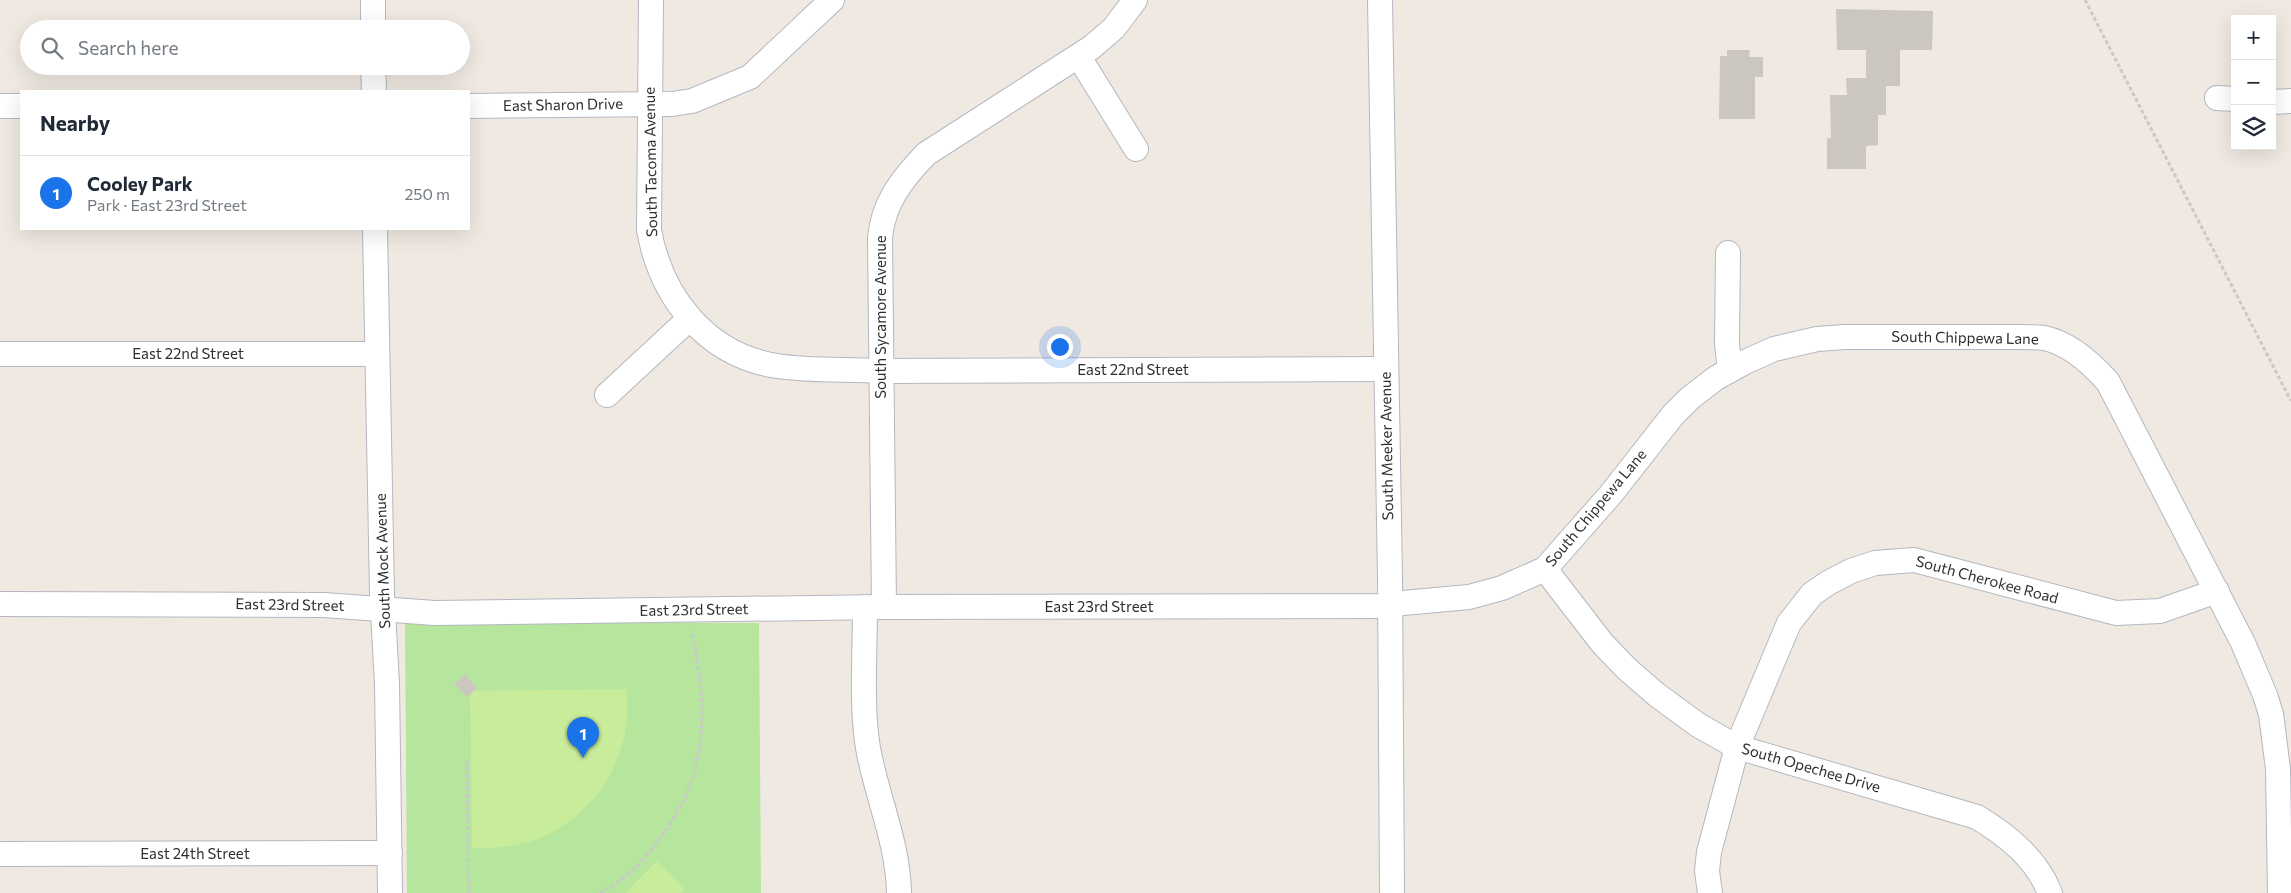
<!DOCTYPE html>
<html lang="en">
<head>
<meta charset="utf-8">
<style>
	:root { --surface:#fff; --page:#f6f6f7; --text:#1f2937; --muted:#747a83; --line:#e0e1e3; --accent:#1a73e8 }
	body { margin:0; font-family:Commissioner,sans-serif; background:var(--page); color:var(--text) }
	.controls { position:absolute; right:15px; top:15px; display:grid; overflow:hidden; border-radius:0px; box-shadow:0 5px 20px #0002 }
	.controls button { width:45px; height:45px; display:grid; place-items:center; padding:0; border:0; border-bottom:1px solid var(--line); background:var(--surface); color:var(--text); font:25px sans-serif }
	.you { position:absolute; left:1059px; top:346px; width:18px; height:18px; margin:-12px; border:4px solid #fff; border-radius:50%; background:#1a73e8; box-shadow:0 0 0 8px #1a73e833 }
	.badge { display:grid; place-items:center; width:32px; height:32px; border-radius:50%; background:var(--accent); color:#fff; font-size:16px; font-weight:700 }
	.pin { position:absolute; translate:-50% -41px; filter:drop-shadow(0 1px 2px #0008) }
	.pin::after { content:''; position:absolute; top:26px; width:18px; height:15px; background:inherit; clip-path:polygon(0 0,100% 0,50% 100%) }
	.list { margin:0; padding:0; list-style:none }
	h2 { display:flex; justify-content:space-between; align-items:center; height:65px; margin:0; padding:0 20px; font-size:21px }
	h2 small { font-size:16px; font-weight:400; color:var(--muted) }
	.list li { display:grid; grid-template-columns:32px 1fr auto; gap:15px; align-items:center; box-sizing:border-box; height:75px; padding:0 20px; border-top:1px solid var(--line) }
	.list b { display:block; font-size:19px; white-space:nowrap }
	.list p { margin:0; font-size:16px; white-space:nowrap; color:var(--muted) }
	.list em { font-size:16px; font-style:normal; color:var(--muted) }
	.icon { flex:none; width:28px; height:28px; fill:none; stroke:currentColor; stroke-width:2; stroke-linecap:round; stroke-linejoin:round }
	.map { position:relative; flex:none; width:2291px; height:893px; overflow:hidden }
	.search { position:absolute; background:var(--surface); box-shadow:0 5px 20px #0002; left:20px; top:20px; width:450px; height:55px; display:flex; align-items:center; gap:12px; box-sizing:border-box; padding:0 18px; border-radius:28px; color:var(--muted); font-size:19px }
	.panel { position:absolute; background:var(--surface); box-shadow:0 5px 20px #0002; left:20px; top:90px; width:450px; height:140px; border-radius:0px }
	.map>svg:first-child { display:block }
	.green { fill:#b6e59e }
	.pitch { fill:#c9ec9a }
	.building { fill:#cbc7bf }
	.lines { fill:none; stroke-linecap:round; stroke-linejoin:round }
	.minor-casing { stroke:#b4b7c1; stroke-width:26 }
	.path { stroke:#c9c9c9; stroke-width:3; stroke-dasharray:4 2.5; stroke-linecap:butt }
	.minor { stroke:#fff; stroke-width:24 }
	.labels { text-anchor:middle; stroke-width:4; stroke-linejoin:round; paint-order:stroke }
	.street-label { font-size:15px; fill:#2e2e2e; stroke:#fff }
</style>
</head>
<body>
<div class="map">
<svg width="2291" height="893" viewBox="0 0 2291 893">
	<rect width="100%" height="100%" fill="#efe9e1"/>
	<polygon class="green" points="405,622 759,623 761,893 407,893"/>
	<g class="pitch">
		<path d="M627 689C627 699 628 710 627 720 621 782 573 837 510 846 497 848 484 848 472 848L470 691Z"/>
		<polygon points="657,861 685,888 681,893 625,893"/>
	</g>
	<g class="building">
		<polygon points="1836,9 1933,11 1932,50 1900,50 1900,86 1886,86 1886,115 1878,115 1878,145 1866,146 1866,169 1827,169 1827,138 1831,138 1830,95 1847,95 1846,78 1866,78 1866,50 1837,50"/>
		<polygon points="1727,50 1750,50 1749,57 1763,57 1763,77 1755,77 1755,119 1719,119 1720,56 1727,56"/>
		<polygon points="465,674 477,688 467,697 454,684"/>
	</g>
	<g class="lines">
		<g class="minor-casing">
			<g id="minor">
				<polyline points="373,0 373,29"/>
				<path d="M651 0 649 230C661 297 706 355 777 366 811 371 846 369 880 371L1386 369"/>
				<polyline points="1380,0 1390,578 1392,893"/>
				<polyline points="1079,57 1136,149"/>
				<polyline points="373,66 374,91"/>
				<polyline points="2217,98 2235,99"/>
				<polyline points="2272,102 2291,101"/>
				<polyline points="0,106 21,106"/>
				<polyline points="469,106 672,104 692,101 750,77 832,0"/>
				<polyline points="375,229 382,594 387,684 390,893"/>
				<polyline points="1728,253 1727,344 1730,370"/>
				<polyline points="0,354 377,354"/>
				<polyline points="607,395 690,318"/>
				<path d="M1545 569 1602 643 1627 669 1657 695 1698 725 1737 747 1977 817C2008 836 2036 858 2050 893"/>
				<path d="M0 604 324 605 435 613 884 607 1389 606 1403 603 1469 597 1502 588 1545 569 1611 494 1673 415 1690 398 1716 378 1745 362 1774 349 1817 339 1845 337H2017C2026 337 2036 337 2044 338 2069 343 2092 364 2108 382L2243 643 2265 695 2271 714 2278 769 2280 893"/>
				<path d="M865 607C865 651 861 707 868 748 877 798 898 842 899 893"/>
				<path d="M884 607 880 238C883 203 902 179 926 154L1092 47 1114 28 1135 0"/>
				<polyline points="0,854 390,853"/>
				<polyline points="1710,893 1707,871 1709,852 1737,747 1789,623 1812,594 1828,583 1851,571 1875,563 1914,560 2116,613 2160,611 2217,591"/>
			</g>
		</g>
		<g class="path">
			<polyline points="2085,0 2291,401"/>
			<polyline points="467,761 469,893"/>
			<path d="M600 893C625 880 645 860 661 837 711 768 707 711 692 631"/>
		</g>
		<use href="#minor" class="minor"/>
	</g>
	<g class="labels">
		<g class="street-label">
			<text transform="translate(563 105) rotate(-1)" y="5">East Sharon Drive</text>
			<text transform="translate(651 162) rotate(-91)" y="5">South Tacoma Avenue</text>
			<text transform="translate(881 317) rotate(-90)" y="5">South Sycamore Avenue</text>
			<text transform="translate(1965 338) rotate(1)" y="5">South Chippewa Lane</text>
			<text x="188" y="359">East 22nd Street</text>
			<text x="1133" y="375">East 22nd Street</text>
			<text transform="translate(1387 446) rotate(-91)" y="5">South Meeker Avenue</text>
			<text transform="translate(1596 508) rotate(-50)" y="5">South Chippewa Lane</text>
			<text transform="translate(383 561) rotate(-92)" y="5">South Mock Avenue</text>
			<text transform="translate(1987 580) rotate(15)" y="5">South Cherokee Road</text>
			<text transform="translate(290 605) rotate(1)" y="5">East 23rd Street</text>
			<text x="1099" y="612">East 23rd Street</text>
			<text transform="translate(694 610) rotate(-1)" y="5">East 23rd Street</text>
			<text transform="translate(1811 768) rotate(16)" y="5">South Opechee Drive</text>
			<text x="195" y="859">East 24th Street</text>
		</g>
	</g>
</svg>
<div class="controls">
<button>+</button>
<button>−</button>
<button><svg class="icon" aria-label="layers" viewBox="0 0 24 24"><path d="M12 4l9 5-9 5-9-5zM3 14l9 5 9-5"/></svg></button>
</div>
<div class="you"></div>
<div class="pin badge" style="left:583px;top:758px">1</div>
<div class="search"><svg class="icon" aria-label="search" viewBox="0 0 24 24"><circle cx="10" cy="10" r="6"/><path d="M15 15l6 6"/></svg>Search here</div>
<section class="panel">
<h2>Nearby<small></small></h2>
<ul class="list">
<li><span class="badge">1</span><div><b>Cooley Park</b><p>Park · East 23rd Street</p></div><em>250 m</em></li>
</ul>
</section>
</div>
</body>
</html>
